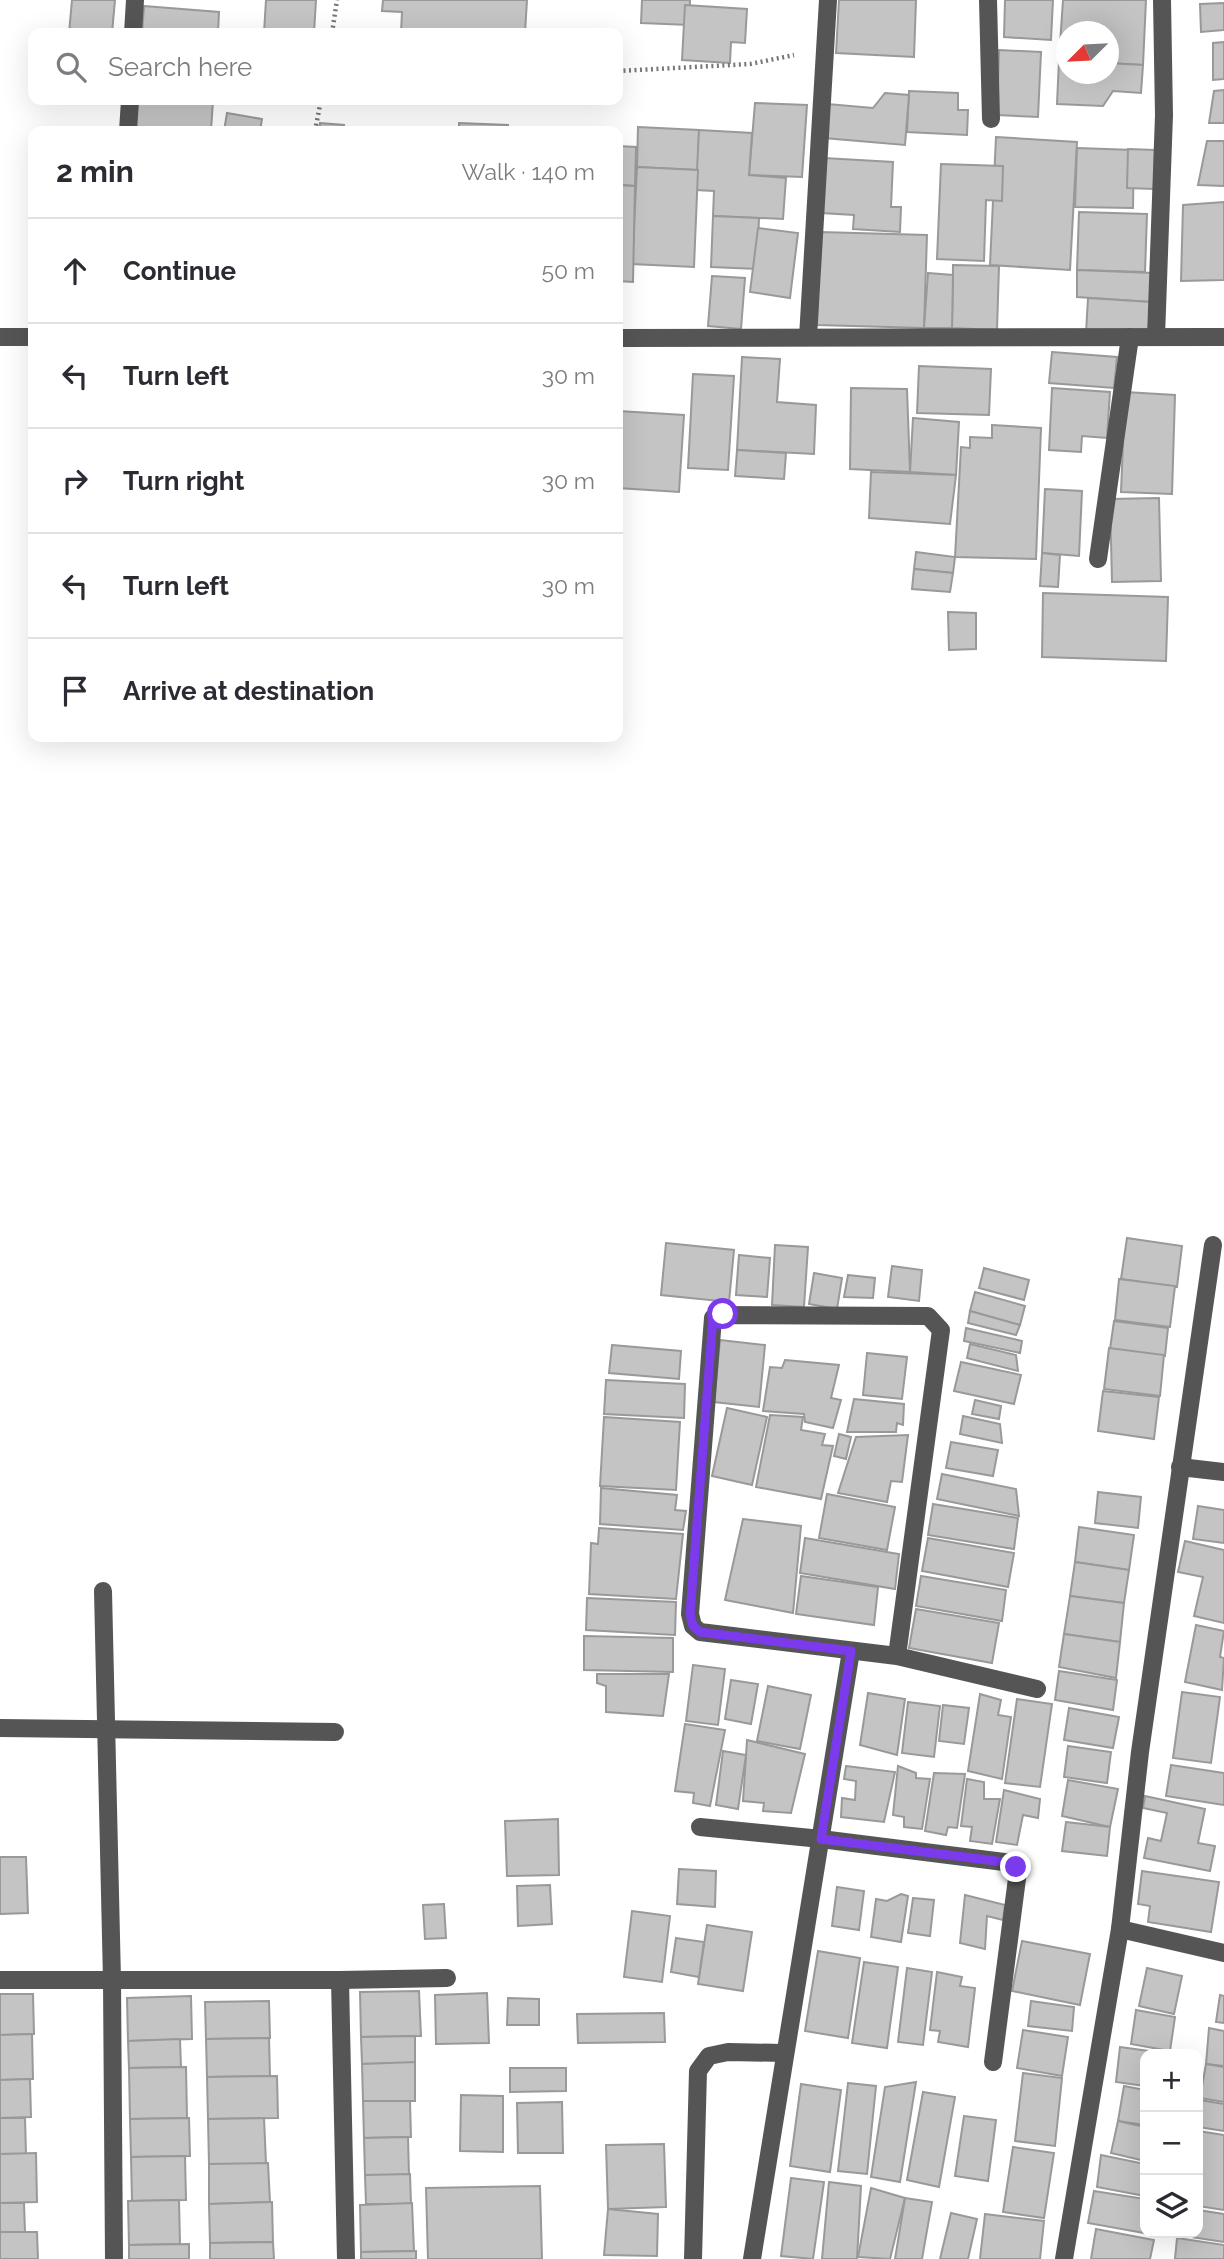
<!DOCTYPE html>
<html lang="en">
<head>
<meta charset="utf-8">
<style>
	:root { --surface:#fff; --page:#f7f7f7; --text:#2b2b33; --muted:#7c7c81; --line:#e1e1e2 }
	body { margin:0; font-family:Raleway,sans-serif; background:var(--page); color:var(--text) }
	.controls { position:absolute; right:21px; bottom:21px; display:grid; overflow:hidden; border-radius:14px; box-shadow:0 7px 28px #0002 }
	.controls button { width:63px; height:63px; display:grid; place-items:center; padding:0; border:0; border-bottom:2px solid var(--line); background:var(--surface); color:var(--text); font:35px sans-serif }
	.compass { position:absolute; left:1056px; top:21px; width:63px; height:63px; border-radius:50%; background:var(--surface); box-shadow:0 7px 28px #0002; rotate:246deg }
	.stop { position:absolute; width:21px; height:21px; margin:-16px; border:5px solid #7c3aed; border-radius:50%; background:#fff }
	.stop.end { background:#7c3aed; border-color:#fff; box-shadow:0 2px 7px #0008 }
	.list { margin:0; padding:0; list-style:none }
	h2 { display:flex; justify-content:space-between; align-items:center; height:91px; margin:0; padding:0 28px; font-size:30px }
	h2 small { font-size:23px; font-weight:400; color:var(--muted) }
	.list li { display:grid; grid-template-columns:46px 1fr auto; gap:21px; align-items:center; box-sizing:border-box; height:105px; padding:0 28px; border-top:2px solid var(--line) }
	.list b { display:block; font-size:26px; white-space:nowrap }
	.list em { font-size:23px; font-style:normal; color:var(--muted) }
	.icon { flex:none; width:38px; height:38px; fill:none; stroke:currentColor; stroke-width:2; stroke-linecap:round; stroke-linejoin:round }
	.map { position:relative; flex:none; width:1224px; height:2259px; overflow:hidden }
	.search { position:absolute; background:var(--surface); box-shadow:0 7px 28px #0002; left:28px; top:28px; width:595px; height:77px; display:flex; align-items:center; gap:18px; box-sizing:border-box; padding:0 24px; border-radius:14px; color:var(--muted); font-size:26px }
	.panel { position:absolute; background:var(--surface); box-shadow:0 7px 28px #0002; left:28px; top:126px; width:595px; height:616px; border-radius:14px }
	.map>svg:first-child { display:block }
	.building { fill:#c4c4c4; stroke:#999; stroke-width:2 }
	.lines { fill:none; stroke-linecap:round; stroke-linejoin:round }
	.path { stroke:#777; stroke-width:4.5; stroke-dasharray:2 3.5; stroke-linecap:butt }
	.minor { stroke:#555; stroke-width:18 }
	.route { stroke:#7c3aed; stroke-width:9 }
</style>
</head>
<body>
<div class="map">
<svg width="1224" height="2259" viewBox="0 0 1224 2259">
	<rect width="100%" height="100%" fill="#fff"/>
	<g class="building">
		<polygon points="72,0 115,0 112,33 69,33"/>
		<polygon points="266,0 316,0 314,33 264,33"/>
		<polygon points="383,0 527,0 525,33 401,33 402,12 382,11"/>
		<polygon points="642,0 690,0 689,25 641,23"/>
		<polygon points="839,0 916,0 914,57 836,53"/>
		<polygon points="1005,0 1053,0 1051,40 1004,37"/>
		<polygon points="1063,0 1146,0 1143,65 1108,63 1108,32 1066,32 1066,61 1059,60"/>
		<polygon points="1224,3 1224,30 1201,32 1200,4"/>
		<polygon points="685,5 747,9 745,43 731,42 730,63 682,60"/>
		<polygon points="144,6 219,12 218,33 142,33"/>
		<polygon points="1224,42 1224,79 1213,80 1213,43"/>
		<polygon points="999,50 1041,52 1038,117 997,115"/>
		<polygon points="1059,60 1066,61 1066,74 1108,74 1108,63 1143,65 1141,93 1113,91 1103,106 1057,104"/>
		<polygon points="1224,90 1224,123 1209,123 1214,91"/>
		<polygon points="909,91 958,93 958,110 968,110 967,135 907,132"/>
		<polygon points="885,93 909,95 905,145 824,138 828,104 873,108"/>
		<polygon points="138,100 213,100 211,131 135,131"/>
		<polygon points="755,103 807,105 802,177 749,175"/>
		<polygon points="227,113 262,119 260,131 224,131"/>
		<polygon points="320,123 344,125 343,131 320,131"/>
		<polygon points="459,123 508,125 508,131 459,131"/>
		<polygon points="638,127 699,130 698,170 637,167"/>
		<polygon points="699,130 752,133 749,175 786,178 783,219 713,216 714,191 696,190"/>
		<polygon points="996,137 1077,142 1070,270 990,265"/>
		<polygon points="1207,141 1224,141 1224,186 1198,185"/>
		<polygon points="618,146 636,147 635,186 618,185"/>
		<polygon points="1077,148 1134,150 1133,208 1075,207"/>
		<polygon points="1128,149 1155,150 1154,189 1127,188"/>
		<polygon points="824,158 893,162 891,207 901,207 900,232 853,229 854,215 821,213"/>
		<polygon points="941,164 1003,166 1002,201 986,200 984,261 937,259"/>
		<polygon points="637,167 698,170 694,267 632,264"/>
		<polygon points="618,185 635,186 633,282 618,281"/>
		<polygon points="1224,202 1224,280 1181,281 1183,205"/>
		<polygon points="1079,212 1147,214 1145,272 1077,270"/>
		<polygon points="713,216 759,218 757,269 711,267"/>
		<polygon points="758,228 798,233 790,298 750,292"/>
		<polygon points="820,232 927,235 924,328 817,325"/>
		<polygon points="953,265 999,266 997,330 952,328"/>
		<polygon points="1077,270 1153,273 1151,302 1077,297"/>
		<polygon points="928,273 953,275 952,328 924,328"/>
		<polygon points="712,276 745,278 741,329 708,326"/>
		<polygon points="1088,298 1151,302 1148,335 1086,333"/>
		<polygon points="1052,352 1117,357 1114,388 1049,383"/>
		<polygon points="742,357 780,359 777,402 816,405 814,454 737,450"/>
		<polygon points="919,366 991,369 989,415 917,413"/>
		<polygon points="693,374 734,376 728,470 688,468"/>
		<polygon points="851,388 907,389 910,472 850,469"/>
		<polygon points="1052,388 1110,392 1107,438 1082,436 1081,452 1049,450"/>
		<polygon points="1125,392 1175,395 1172,494 1121,492"/>
		<polygon points="618,411 684,415 679,492 618,488"/>
		<polygon points="913,418 959,422 956,475 910,472"/>
		<polygon points="992,425 1041,428 1036,559 955,557 961,447 970,448 970,437 992,438"/>
		<polygon points="737,450 786,453 784,479 735,476"/>
		<polygon points="871,472 956,475 950,524 869,518"/>
		<polygon points="1045,489 1082,491 1079,556 1042,553"/>
		<polygon points="1159,498 1161,581 1112,582 1110,499"/>
		<polygon points="916,552 955,557 953,573 914,569"/>
		<polygon points="1042,553 1060,555 1058,587 1040,586"/>
		<polygon points="914,569 953,573 950,592 912,589"/>
		<polygon points="1043,593 1168,597 1166,661 1042,657"/>
		<polygon points="948,612 976,613 976,649 949,650"/>
		<polygon points="1127,1238 1182,1246 1177,1287 1121,1279"/>
		<polygon points="666,1243 734,1250 729,1302 661,1295"/>
		<polygon points="775,1245 808,1247 804,1307 772,1305"/>
		<polygon points="739,1255 770,1258 767,1297 736,1295"/>
		<polygon points="892,1266 922,1270 919,1301 888,1297"/>
		<polygon points="984,1268 1029,1280 1024,1300 979,1288"/>
		<polygon points="814,1273 842,1278 837,1309 809,1304"/>
		<polygon points="848,1275 875,1278 873,1298 844,1297"/>
		<polygon points="1119,1279 1175,1286 1170,1327 1115,1320"/>
		<polygon points="975,1292 1025,1306 1020,1325 970,1311"/>
		<polygon points="970,1311 1020,1325 1016,1335 968,1323"/>
		<polygon points="1114,1321 1168,1328 1165,1356 1110,1349"/>
		<polygon points="966,1328 1022,1341 1020,1353 964,1341"/>
		<polygon points="720,1340 765,1345 759,1407 714,1402"/>
		<polygon points="970,1344 1016,1355 1018,1371 967,1358"/>
		<polygon points="612,1345 681,1351 679,1379 609,1373"/>
		<polygon points="1109,1348 1164,1355 1160,1396 1104,1389"/>
		<polygon points="867,1353 907,1357 902,1399 863,1395"/>
		<polygon points="785,1360 839,1365 831,1398 841,1400 833,1428 805,1422 804,1414 763,1411 770,1367 782,1368"/>
		<polygon points="961,1362 1021,1375 1014,1404 954,1391"/>
		<polygon points="606,1380 685,1384 684,1418 604,1414"/>
		<polygon points="1103,1391 1159,1397 1154,1439 1098,1431"/>
		<polygon points="854,1399 904,1404 903,1425 897,1423 896,1432 847,1432"/>
		<polygon points="975,1400 1001,1406 999,1419 972,1414"/>
		<polygon points="727,1408 767,1417 752,1485 712,1476"/>
		<polygon points="770,1415 803,1417 801,1430 825,1434 822,1445 833,1446 821,1499 756,1487"/>
		<polygon points="963,1416 1000,1424 1002,1443 960,1434"/>
		<polygon points="604,1417 680,1422 676,1490 600,1486"/>
		<polygon points="839,1434 851,1437 846,1459 834,1456"/>
		<polygon points="908,1435 902,1482 891,1481 887,1502 838,1493 856,1437"/>
		<polygon points="951,1442 998,1450 993,1476 946,1468"/>
		<polygon points="942,1474 1016,1489 1019,1516 937,1499"/>
		<polygon points="601,1488 677,1495 675,1510 686,1511 683,1530 600,1524"/>
		<polygon points="1098,1492 1141,1497 1138,1528 1095,1523"/>
		<polygon points="827,1494 895,1507 887,1550 819,1538"/>
		<polygon points="933,1504 1018,1518 1014,1549 928,1535"/>
		<polygon points="1198,1506 1224,1510 1224,1543 1193,1539"/>
		<polygon points="743,1519 801,1526 793,1613 725,1600"/>
		<polygon points="1079,1527 1134,1535 1129,1570 1075,1562"/>
		<polygon points="599,1528 683,1534 676,1599 589,1594 591,1543 598,1544"/>
		<polygon points="805,1538 899,1554 895,1589 800,1573"/>
		<polygon points="928,1538 1014,1553 1008,1587 922,1571"/>
		<polygon points="1185,1541 1224,1550 1224,1623 1194,1616 1203,1577 1178,1572"/>
		<polygon points="1075,1562 1129,1570 1124,1603 1070,1596"/>
		<polygon points="801,1576 878,1587 874,1625 796,1614"/>
		<polygon points="921,1576 1006,1590 1002,1621 916,1606"/>
		<polygon points="1070,1596 1124,1603 1120,1642 1064,1634"/>
		<polygon points="587,1598 676,1602 675,1635 586,1630"/>
		<polygon points="916,1609 999,1623 992,1663 909,1648"/>
		<polygon points="1196,1625 1224,1631 1220,1657 1224,1658 1222,1690 1185,1682"/>
		<polygon points="1064,1634 1120,1642 1116,1678 1059,1667"/>
		<polygon points="584,1636 673,1638 673,1672 584,1670"/>
		<polygon points="693,1665 725,1669 718,1725 686,1721"/>
		<polygon points="1059,1671 1117,1680 1113,1710 1055,1700"/>
		<polygon points="597,1674 669,1674 663,1716 606,1712 606,1686 597,1683"/>
		<polygon points="731,1680 758,1684 751,1724 725,1719"/>
		<polygon points="768,1686 811,1695 800,1749 757,1741"/>
		<polygon points="1182,1692 1220,1697 1211,1763 1173,1758"/>
		<polygon points="868,1693 905,1699 897,1755 860,1745"/>
		<polygon points="980,1694 1001,1700 998,1715 1011,1717 1002,1779 968,1771"/>
		<polygon points="1017,1699 1052,1704 1040,1787 1005,1783"/>
		<polygon points="908,1702 940,1706 934,1757 902,1753"/>
		<polygon points="943,1705 969,1708 964,1744 939,1741"/>
		<polygon points="1069,1708 1119,1717 1113,1748 1064,1740"/>
		<polygon points="685,1724 725,1730 710,1806 693,1803 694,1793 675,1791"/>
		<polygon points="747,1740 805,1754 791,1813 763,1811 764,1803 743,1801"/>
		<polygon points="1068,1746 1111,1752 1107,1783 1064,1777"/>
		<polygon points="723,1751 746,1755 738,1809 716,1805"/>
		<polygon points="1171,1765 1224,1773 1224,1805 1166,1796"/>
		<polygon points="846,1766 895,1772 884,1822 841,1817 842,1798 855,1800 856,1781 844,1779"/>
		<polygon points="898,1766 916,1773 916,1778 930,1779 922,1829 904,1827 904,1817 893,1815"/>
		<polygon points="934,1773 965,1774 957,1828 948,1827 946,1835 925,1831"/>
		<polygon points="967,1779 984,1782 984,1799 1000,1799 992,1844 970,1841 972,1827 961,1826"/>
		<polygon points="1068,1780 1118,1789 1110,1827 1062,1816"/>
		<polygon points="1004,1790 1040,1799 1038,1818 1023,1815 1017,1845 996,1842"/>
		<polygon points="1145,1796 1205,1809 1198,1843 1215,1846 1210,1871 1144,1858 1148,1838 1161,1841 1167,1813 1143,1808"/>
		<polygon points="558,1819 559,1875 507,1876 505,1821"/>
		<polygon points="1066,1822 1110,1827 1107,1856 1062,1851"/>
		<polygon points="0,1857 26,1857 28,1913 0,1914"/>
		<polygon points="679,1869 716,1871 715,1907 677,1904"/>
		<polygon points="1142,1871 1219,1882 1211,1932 1148,1922 1150,1906 1138,1904"/>
		<polygon points="550,1885 552,1924 518,1926 517,1886"/>
		<polygon points="837,1887 864,1891 859,1930 832,1926"/>
		<polygon points="901,1894 908,1896 901,1942 871,1937 876,1899 887,1901"/>
		<polygon points="965,1895 1005,1905 1003,1920 987,1916 985,1949 960,1943"/>
		<polygon points="913,1898 934,1900 930,1936 908,1933"/>
		<polygon points="444,1904 446,1938 425,1939 423,1905"/>
		<polygon points="632,1911 670,1916 662,1982 624,1977"/>
		<polygon points="707,1925 752,1932 743,1991 698,1984"/>
		<polygon points="676,1938 704,1942 699,1977 671,1972"/>
		<polygon points="1022,1941 1090,1954 1080,2005 1012,1991"/>
		<polygon points="818,1951 860,1958 848,2038 805,2031"/>
		<polygon points="864,1962 898,1967 887,2048 852,2043"/>
		<polygon points="907,1968 932,1972 923,2045 898,2042"/>
		<polygon points="1147,1968 1182,1976 1174,2014 1139,2006"/>
		<polygon points="937,1972 962,1977 960,1986 975,1988 968,2047 938,2042 940,2031 930,2030"/>
		<polygon points="419,1991 421,2036 361,2037 360,1992"/>
		<polygon points="487,1993 489,2043 436,2044 435,1995"/>
		<polygon points="0,1994 33,1994 34,2034 0,2035"/>
		<polygon points="1220,1995 1224,1996 1224,2023 1216,2022"/>
		<polygon points="191,1996 192,2039 128,2041 127,1998"/>
		<polygon points="508,1998 539,1999 539,2025 507,2025"/>
		<polygon points="269,2001 270,2038 206,2039 205,2002"/>
		<polygon points="1031,2001 1074,2007 1072,2031 1028,2026"/>
		<polygon points="1136,2010 1175,2017 1170,2051 1131,2044"/>
		<polygon points="664,2013 665,2042 578,2043 577,2014"/>
		<polygon points="1209,2028 1224,2031 1224,2066 1206,2064"/>
		<polygon points="1023,2030 1068,2037 1062,2076 1017,2068"/>
		<polygon points="32,2034 33,2079 0,2080 0,2035"/>
		<polygon points="415,2036 415,2063 362,2064 361,2037"/>
		<polygon points="269,2038 270,2076 207,2077 206,2039"/>
		<polygon points="180,2039 181,2067 129,2068 128,2041"/>
		<polygon points="1120,2047 1171,2054 1145,2054 1145,2086 1116,2082"/>
		<polygon points="415,2062 415,2101 363,2101 362,2064"/>
		<polygon points="1206,2064 1224,2067 1224,2102 1200,2098"/>
		<polygon points="186,2067 187,2118 130,2119 129,2068"/>
		<polygon points="510,2068 566,2068 566,2091 510,2092"/>
		<polygon points="1023,2073 1062,2078 1055,2146 1015,2141"/>
		<polygon points="277,2076 278,2118 208,2119 207,2077"/>
		<polygon points="30,2079 31,2117 0,2118 0,2080"/>
		<polygon points="916,2082 900,2182 871,2177 885,2087"/>
		<polygon points="848,2083 876,2086 867,2174 838,2171"/>
		<polygon points="801,2084 841,2090 830,2172 790,2166"/>
		<polygon points="1124,2086 1145,2090 1145,2125 1118,2121"/>
		<polygon points="923,2092 955,2097 939,2187 907,2180"/>
		<polygon points="461,2095 503,2096 503,2152 460,2151"/>
		<polygon points="1200,2100 1224,2104 1224,2131 1198,2127"/>
		<polygon points="363,2101 410,2101 411,2137 364,2138"/>
		<polygon points="562,2102 563,2153 518,2153 517,2103"/>
		<polygon points="964,2116 996,2120 988,2181 955,2176"/>
		<polygon points="0,2118 25,2118 26,2154 0,2154"/>
		<polygon points="189,2118 190,2156 131,2157 130,2119"/>
		<polygon points="264,2118 266,2164 209,2164 208,2119"/>
		<polygon points="1118,2121 1145,2127 1145,2161 1111,2153"/>
		<polygon points="1198,2131 1224,2135 1224,2210 1198,2206"/>
		<polygon points="408,2137 409,2175 365,2175 364,2138"/>
		<polygon points="664,2144 666,2207 608,2209 606,2145"/>
		<polygon points="1013,2147 1054,2153 1044,2218 1003,2212"/>
		<polygon points="36,2153 37,2202 0,2203 0,2154"/>
		<polygon points="1101,2155 1145,2164 1145,2196 1097,2187"/>
		<polygon points="185,2156 186,2200 132,2201 131,2157"/>
		<polygon points="268,2163 270,2202 209,2204 209,2164"/>
		<polygon points="410,2174 411,2204 366,2204 365,2175"/>
		<polygon points="791,2178 824,2182 813,2259 781,2256"/>
		<polygon points="829,2182 861,2186 857,2259 822,2259"/>
		<polygon points="540,2186 542,2259 428,2259 426,2188"/>
		<polygon points="871,2188 905,2198 890,2259 858,2257"/>
		<polygon points="1094,2191 1145,2199 1145,2233 1155,2235 1088,2223"/>
		<polygon points="905,2198 932,2202 922,2259 895,2259"/>
		<polygon points="179,2200 180,2244 129,2245 128,2201"/>
		<polygon points="272,2202 273,2242 210,2243 209,2204"/>
		<polygon points="0,2203 24,2203 25,2232 0,2232"/>
		<polygon points="412,2203 414,2251 361,2252 360,2205"/>
		<polygon points="608,2209 658,2214 657,2256 604,2255"/>
		<polygon points="1198,2210 1224,2214 1224,2242 1178,2235 1198,2233"/>
		<polygon points="951,2213 977,2219 968,2259 940,2259"/>
		<polygon points="985,2214 1044,2221 1040,2259 980,2259"/>
		<polygon points="1096,2229 1154,2240 1150,2259 1091,2259"/>
		<polygon points="0,2232 37,2232 38,2259 0,2259"/>
		<polygon points="1177,2238 1224,2245 1224,2259 1175,2259"/>
		<polygon points="273,2242 274,2259 210,2259 210,2243"/>
		<polygon points="189,2244 189,2259 129,2259 129,2245"/>
		<polygon points="416,2251 416,2259 361,2259 361,2252"/>
	</g>
	<g class="lines">
		<g class="path">
			<polyline points="332,33 337,0"/>
			<polyline points="618,71 750,64 794,55"/>
			<polyline points="315,131 321,100"/>
		</g>
		<g class="minor">
			<polyline points="988,0 991,119"/>
			<polyline points="133,33 135,0"/>
			<polyline points="128,131 130,100"/>
			<polyline points="0,337 33,337"/>
			<polyline points="808,337 828,0"/>
			<polyline points="1156,337 1164,115 1162,0"/>
			<polyline points="618,338 1224,337"/>
			<polyline points="1098,559 1130,337"/>
			<polyline points="1180,1467 1224,1472"/>
			<polyline points="103,1591 112,1980 340,1980 346,2259"/>
			<polyline points="897,1656 941,1330 928,1316 718,1315 713,1318 690,1614 693,1626 700,1632 897,1656 1037,1689"/>
			<polyline points="0,1728 335,1732"/>
			<polyline points="700,1827 821,1839 1012,1863 1018,1871 993,2062"/>
			<polyline points="1120,1929 1224,1953"/>
			<polyline points="0,1980 112,1980 114,2259"/>
			<polyline points="340,1980 447,1978"/>
			<polyline points="693,2259 698,2071 709,2056 728,2052 783,2053"/>
			<polyline points="752,2259 851,1651"/>
			<polyline points="1064,2259 1120,1929 1140,1752 1213,1245"/>
		</g>
	</g>
	<g class="lines">
		<polyline class="route" points="723,1314 713,1318 690,1614 693,1626 700,1632 851,1651 821,1839 1012,1863 1016,1867"/>
	</g>
</svg>
<div class="controls">
<button>+</button>
<button>−</button>
<button><svg class="icon" aria-label="layers" viewBox="0 0 24 24"><path d="M12 4l9 5-9 5-9-5zM3 14l9 5 9-5"/></svg></button>
</div>
<svg class="compass" viewBox="-18 -18 36 36"><path d="M0-13l5 13h-10z" fill="#e53935"/><path d="M0 13l5-13h-10z" fill="#7c7c81"/></svg>
<div class="stop" style="left:723px;top:1314px"></div>
<div class="stop end" style="left:1016px;top:1867px"></div>
<div class="search"><svg class="icon" aria-label="search" viewBox="0 0 24 24"><circle cx="10" cy="10" r="6"/><path d="M15 15l6 6"/></svg>Search here</div>
<section class="panel">
<h2>2 min<small>Walk · 140 m</small></h2>
<ul class="list">
<li><svg class="icon" aria-label="ahead" viewBox="0 0 24 24"><path d="M12 20V5M6 11l6-6 6 6"/></svg><div><b>Continue</b></div><em>50 m</em></li>
<li><svg class="icon" aria-label="left" viewBox="0 0 24 24"><path d="M17 20v-9H6M10 6l-5 5 5 5"/></svg><div><b>Turn left</b></div><em>30 m</em></li>
<li><svg class="icon" aria-label="right" viewBox="0 0 24 24"><path d="M7 20v-9h11M14 6l5 5-5 5"/></svg><div><b>Turn right</b></div><em>30 m</em></li>
<li><svg class="icon" aria-label="left" viewBox="0 0 24 24"><path d="M17 20v-9H6M10 6l-5 5 5 5"/></svg><div><b>Turn left</b></div><em>30 m</em></li>
<li><svg class="icon" aria-label="arrive" viewBox="0 0 24 24"><path d="M6 21V4h12l-3 4 3 4H6"/></svg><div><b>Arrive at destination</b></div></li>
</ul>
</section>
</div>
</body>
</html>
